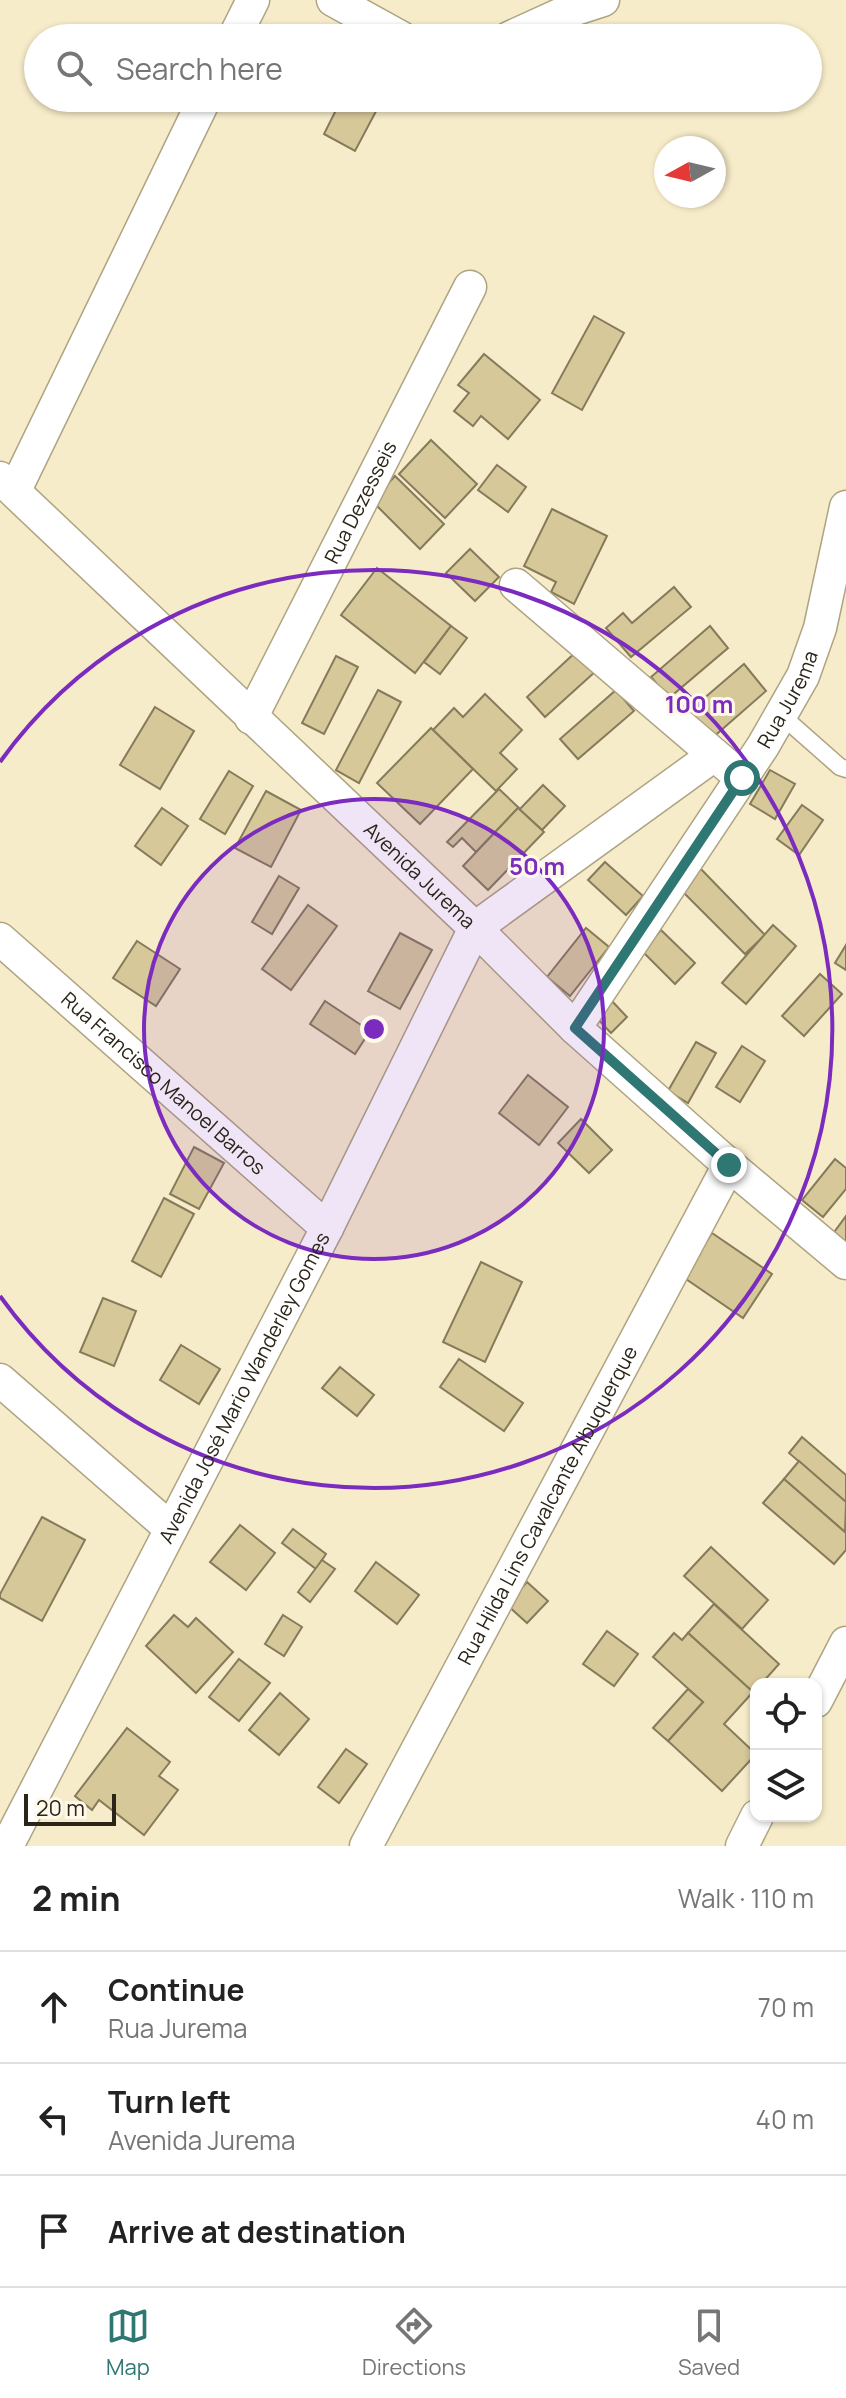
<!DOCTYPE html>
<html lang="en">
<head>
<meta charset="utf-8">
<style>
	:root { --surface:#fff; --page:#f6f6f6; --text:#222; --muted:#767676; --line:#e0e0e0; --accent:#2e7773 }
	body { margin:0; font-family:Manrope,sans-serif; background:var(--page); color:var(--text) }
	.controls { position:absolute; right:24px; bottom:24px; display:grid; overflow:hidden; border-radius:16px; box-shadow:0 2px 6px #0004 }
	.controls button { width:72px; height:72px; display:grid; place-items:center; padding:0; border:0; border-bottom:2px solid var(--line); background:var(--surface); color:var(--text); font:40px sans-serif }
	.compass { position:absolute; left:654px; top:136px; width:72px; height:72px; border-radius:50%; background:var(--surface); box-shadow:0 2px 6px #0004; rotate:262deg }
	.scale { position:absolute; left:24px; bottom:20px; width:92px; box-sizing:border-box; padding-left:8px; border:4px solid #2a2518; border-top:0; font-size:22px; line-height:28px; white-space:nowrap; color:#2a2518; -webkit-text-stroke:6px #fef9eb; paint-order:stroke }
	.stop { position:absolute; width:24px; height:24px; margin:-18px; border:6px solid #2e7773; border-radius:50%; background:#fff }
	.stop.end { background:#2e7773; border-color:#fff; box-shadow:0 2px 8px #0008 }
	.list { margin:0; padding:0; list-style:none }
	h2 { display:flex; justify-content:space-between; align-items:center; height:104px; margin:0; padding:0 32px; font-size:34px }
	h2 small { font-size:26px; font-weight:400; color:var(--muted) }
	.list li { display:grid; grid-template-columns:52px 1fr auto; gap:24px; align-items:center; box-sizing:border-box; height:112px; padding:0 32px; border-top:2px solid var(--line) }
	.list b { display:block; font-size:30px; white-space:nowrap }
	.list p { margin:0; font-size:26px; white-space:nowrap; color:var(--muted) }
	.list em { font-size:26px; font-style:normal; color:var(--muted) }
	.icon { flex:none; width:44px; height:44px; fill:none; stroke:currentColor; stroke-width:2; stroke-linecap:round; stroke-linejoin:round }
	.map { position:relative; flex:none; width:846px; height:1846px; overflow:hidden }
	.search { position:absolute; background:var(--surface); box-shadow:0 2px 6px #0004; left:24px; right:24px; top:24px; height:88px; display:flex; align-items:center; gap:20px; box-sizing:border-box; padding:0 28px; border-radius:44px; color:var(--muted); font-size:30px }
	.sheet { height:440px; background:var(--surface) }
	nav { display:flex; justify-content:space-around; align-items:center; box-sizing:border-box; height:112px; border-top:2px solid var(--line); background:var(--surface); font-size:22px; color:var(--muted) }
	nav a { display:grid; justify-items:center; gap:4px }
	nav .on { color:var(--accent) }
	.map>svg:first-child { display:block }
	.building { fill:#d7c899; stroke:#857b5b; stroke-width:2 }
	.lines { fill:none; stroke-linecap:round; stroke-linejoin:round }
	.service-casing { stroke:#aea382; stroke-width:19 }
	.minor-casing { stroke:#aea382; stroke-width:35 }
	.service { stroke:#fff; stroke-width:16 }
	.minor { stroke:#fff; stroke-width:32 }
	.route { stroke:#2e7773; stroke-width:10 }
	.ring { fill:none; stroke:#7b2cbf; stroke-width:4 }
	.labels { text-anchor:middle; stroke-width:6; stroke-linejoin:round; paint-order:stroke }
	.street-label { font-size:20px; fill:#2a2518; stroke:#fef9eb }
	.centre { fill:#7b2cbf; stroke:#fef9eb; stroke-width:4 }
	.ring-label { font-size:24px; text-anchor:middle; font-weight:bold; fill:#7b2cbf; stroke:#fef9eb; stroke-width:6; stroke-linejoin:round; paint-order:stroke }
</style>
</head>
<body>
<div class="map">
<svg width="846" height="1846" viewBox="0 0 846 1846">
	<rect width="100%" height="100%" fill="#f7ecc9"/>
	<g class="building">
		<polygon points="342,98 383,98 355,151 324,134"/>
		<polygon points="594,316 624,333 582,410 552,393"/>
		<polygon points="484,354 540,400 508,439 481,416 473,426 454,411 469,393 458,385"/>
		<polygon points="431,440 477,484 445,518 399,474"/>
		<polygon points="497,465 526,487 508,512 478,490"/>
		<polygon points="395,476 444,524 420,549 372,501"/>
		<polygon points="552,509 607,536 574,604 551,592 556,582 524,566"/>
		<polygon points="470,549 499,577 475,601 446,573"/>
		<polygon points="377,568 451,626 415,673 341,615"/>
		<polygon points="674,587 691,607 631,657 606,628 623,613 632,623"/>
		<polygon points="451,626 467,638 440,674 424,662"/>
		<polygon points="710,626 728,648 669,698 651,677"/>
		<polygon points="577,651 596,671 545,717 527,697"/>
		<polygon points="336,656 358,667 324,734 302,723"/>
		<polygon points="744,664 766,691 711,739 688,712"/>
		<polygon points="378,690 401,702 359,783 336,770"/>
		<polygon points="616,690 634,711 578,759 560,739"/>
		<polygon points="485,694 522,730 500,753 517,769 496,791 433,730 454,708 463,717"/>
		<polygon points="155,707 194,731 160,789 120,765"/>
		<polygon points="431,728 473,769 420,824 377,783"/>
		<polygon points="770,770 795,784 775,819 750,804"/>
		<polygon points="229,771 253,786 225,834 200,819"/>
		<polygon points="543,785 565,806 542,830 518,808 520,809"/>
		<polygon points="499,789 520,809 518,808 476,852 462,838 453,847 447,842"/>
		<polygon points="266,791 301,810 271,867 235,848"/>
		<polygon points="802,805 823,820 799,855 777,839"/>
		<polygon points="162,808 188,826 161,865 135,846"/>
		<polygon points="518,808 544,832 488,890 463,866"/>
		<polygon points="605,862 643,896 626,915 588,880"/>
		<polygon points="698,866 765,935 745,954 678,887"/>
		<polygon points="279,876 299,888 272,934 252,922"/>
		<polygon points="308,905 337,926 291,990 262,969"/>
		<polygon points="773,925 796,946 746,1004 722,983"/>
		<polygon points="586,928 609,947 570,996 547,977"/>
		<polygon points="661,930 695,963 675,984 642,951"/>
		<polygon points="400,933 432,950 400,1009 368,991"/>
		<polygon points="137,941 180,969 156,1006 113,978"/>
		<polygon points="846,945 846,970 835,963"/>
		<polygon points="820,974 842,994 804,1036 782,1016"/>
		<polygon points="610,999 627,1017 611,1033 594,1015"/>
		<polygon points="325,1001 370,1031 355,1054 310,1024"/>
		<polygon points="696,1042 716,1053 688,1103 668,1091"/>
		<polygon points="742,1046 765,1061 740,1102 716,1087"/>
		<polygon points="528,1075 568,1107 539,1145 499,1113"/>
		<polygon points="581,1119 612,1150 589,1173 558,1143"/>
		<polygon points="194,1147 224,1163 199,1209 170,1194"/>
		<polygon points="835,1159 846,1168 846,1189 823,1217 802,1200"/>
		<polygon points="164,1198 194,1214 161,1277 132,1261"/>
		<polygon points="846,1216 846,1246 832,1235"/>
		<polygon points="712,1233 772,1274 743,1318 683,1277"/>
		<polygon points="481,1262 522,1282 485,1362 443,1342"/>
		<polygon points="103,1298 136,1311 114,1366 80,1352"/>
		<polygon points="181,1345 220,1369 199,1404 160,1380"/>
		<polygon points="459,1359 523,1403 504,1431 440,1387"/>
		<polygon points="340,1367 374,1395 357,1416 322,1388"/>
		<polygon points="802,1437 846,1475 846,1502 789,1453"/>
		<polygon points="799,1461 846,1502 845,1532 784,1479"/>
		<polygon points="784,1479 846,1533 846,1550 834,1564 763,1503"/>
		<polygon points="42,1517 85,1540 42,1621 0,1598 0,1594"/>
		<polygon points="240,1525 275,1553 246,1590 210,1562"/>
		<polygon points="293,1529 326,1554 316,1569 282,1543"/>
		<polygon points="711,1547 768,1600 742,1629 684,1576"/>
		<polygon points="322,1560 335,1569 310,1602 298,1592"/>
		<polygon points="376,1562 419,1595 397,1624 355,1591"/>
		<polygon points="527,1582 548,1601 527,1623 507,1605"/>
		<polygon points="714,1604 779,1664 761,1684 756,1684 753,1692 688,1633"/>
		<polygon points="174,1615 188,1627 196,1618 233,1652 196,1693 146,1646"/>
		<polygon points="283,1615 302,1627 284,1656 265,1644"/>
		<polygon points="607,1631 638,1654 614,1686 583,1664"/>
		<polygon points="674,1633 682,1640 688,1633 753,1692 724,1724 756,1754 722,1791 668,1741 703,1702 653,1657"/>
		<polygon points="239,1659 270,1683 239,1721 209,1697"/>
		<polygon points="688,1689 703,1702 668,1741 653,1728"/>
		<polygon points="280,1693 309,1719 279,1755 249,1730"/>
		<polygon points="127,1728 170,1762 159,1776 178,1790 144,1835 99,1800 92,1810 75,1796"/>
		<polygon points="346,1749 367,1764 339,1803 318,1787"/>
	</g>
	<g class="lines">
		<g class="service-casing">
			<polyline id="service" points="781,715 840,767 846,769"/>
		</g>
		<g class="minor-casing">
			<g id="minor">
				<polyline points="333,0 402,38"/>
				<polyline points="234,38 253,0"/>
				<polyline points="509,38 566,12 603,0"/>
				<path id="s1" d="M0 478 475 928 575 1028 729 1165 846 1263"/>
				<polyline points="15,490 205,98"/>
				<polyline points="516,585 730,768"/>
				<path id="s2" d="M251 718 470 287"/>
				<path id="s3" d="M0 939 327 1228"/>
				<path id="s4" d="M575 1028 763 746 803 676 820 628 846 507"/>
				<polyline points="0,1380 171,1529"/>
				<polyline points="816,1701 846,1643"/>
				<path id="s5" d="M7 1846 327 1228 475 928 714 755"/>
				<path id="s6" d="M366 1846 729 1165"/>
				<polyline points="742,1846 757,1816"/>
			</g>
		</g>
		<use href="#service" class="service"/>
		<use href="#minor" class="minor"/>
	</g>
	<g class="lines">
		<polyline class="route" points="729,1165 575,1028 742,778"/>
	</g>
	<circle cx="374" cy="1029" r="230" fill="#7b2cbf" fill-opacity=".12"/>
	<g class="ring">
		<circle cx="374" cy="1029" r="230"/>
		<path d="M0 762A459 459 0 1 1 0 1296"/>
	</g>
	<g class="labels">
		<g class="street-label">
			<text dy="7" stroke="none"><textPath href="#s2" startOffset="242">Rua Dezesseis</textPath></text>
			<text dy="7" stroke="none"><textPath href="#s4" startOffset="392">Rua Jurema</textPath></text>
			<text dy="7" stroke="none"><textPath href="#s1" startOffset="578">Avenida Jurema</textPath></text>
			<text dy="7" stroke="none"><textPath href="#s3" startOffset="218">Rua Francisco Manoel Barros</textPath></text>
			<text dy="7" stroke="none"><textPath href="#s5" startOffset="516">Avenida José Mario Wanderley Gomes</textPath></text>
			<text dy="7" stroke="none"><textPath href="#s6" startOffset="386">Rua Hilda Lins Cavalcante Albuquerque</textPath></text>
		</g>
	</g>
	<circle cx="374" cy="1029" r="12" class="centre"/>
	<g class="ring-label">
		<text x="699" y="713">100 m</text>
		<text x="537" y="875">50 m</text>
	</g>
</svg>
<div class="controls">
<button><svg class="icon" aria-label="locate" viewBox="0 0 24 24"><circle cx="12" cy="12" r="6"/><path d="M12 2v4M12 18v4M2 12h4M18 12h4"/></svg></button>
<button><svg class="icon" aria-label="layers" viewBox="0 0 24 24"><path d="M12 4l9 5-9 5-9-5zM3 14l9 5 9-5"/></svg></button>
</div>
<svg class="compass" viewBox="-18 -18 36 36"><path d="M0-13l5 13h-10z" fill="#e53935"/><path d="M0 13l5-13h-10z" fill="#767676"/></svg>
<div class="scale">20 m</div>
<div class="stop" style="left:742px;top:778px"></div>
<div class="stop end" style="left:729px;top:1165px"></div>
<div class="search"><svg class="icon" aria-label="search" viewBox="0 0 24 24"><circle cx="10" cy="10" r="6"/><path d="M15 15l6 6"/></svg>Search here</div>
</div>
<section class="sheet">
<h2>2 min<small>Walk · 110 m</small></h2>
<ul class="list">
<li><svg class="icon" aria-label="ahead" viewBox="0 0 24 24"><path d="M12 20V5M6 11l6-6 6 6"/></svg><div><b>Continue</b><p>Rua Jurema</p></div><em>70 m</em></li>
<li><svg class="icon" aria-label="left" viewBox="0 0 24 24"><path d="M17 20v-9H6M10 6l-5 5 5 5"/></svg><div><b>Turn left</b><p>Avenida Jurema</p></div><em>40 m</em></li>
<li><svg class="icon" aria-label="arrive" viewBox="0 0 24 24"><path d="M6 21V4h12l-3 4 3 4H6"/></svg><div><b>Arrive at destination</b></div></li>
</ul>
</section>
<nav>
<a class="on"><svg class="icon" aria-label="map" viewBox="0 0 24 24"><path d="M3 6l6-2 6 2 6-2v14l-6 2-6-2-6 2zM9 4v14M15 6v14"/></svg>Map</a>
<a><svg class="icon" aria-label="directions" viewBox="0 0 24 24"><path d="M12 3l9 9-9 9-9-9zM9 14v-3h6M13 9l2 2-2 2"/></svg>Directions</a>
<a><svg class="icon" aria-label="saved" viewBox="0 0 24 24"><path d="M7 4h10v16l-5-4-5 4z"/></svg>Saved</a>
</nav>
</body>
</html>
